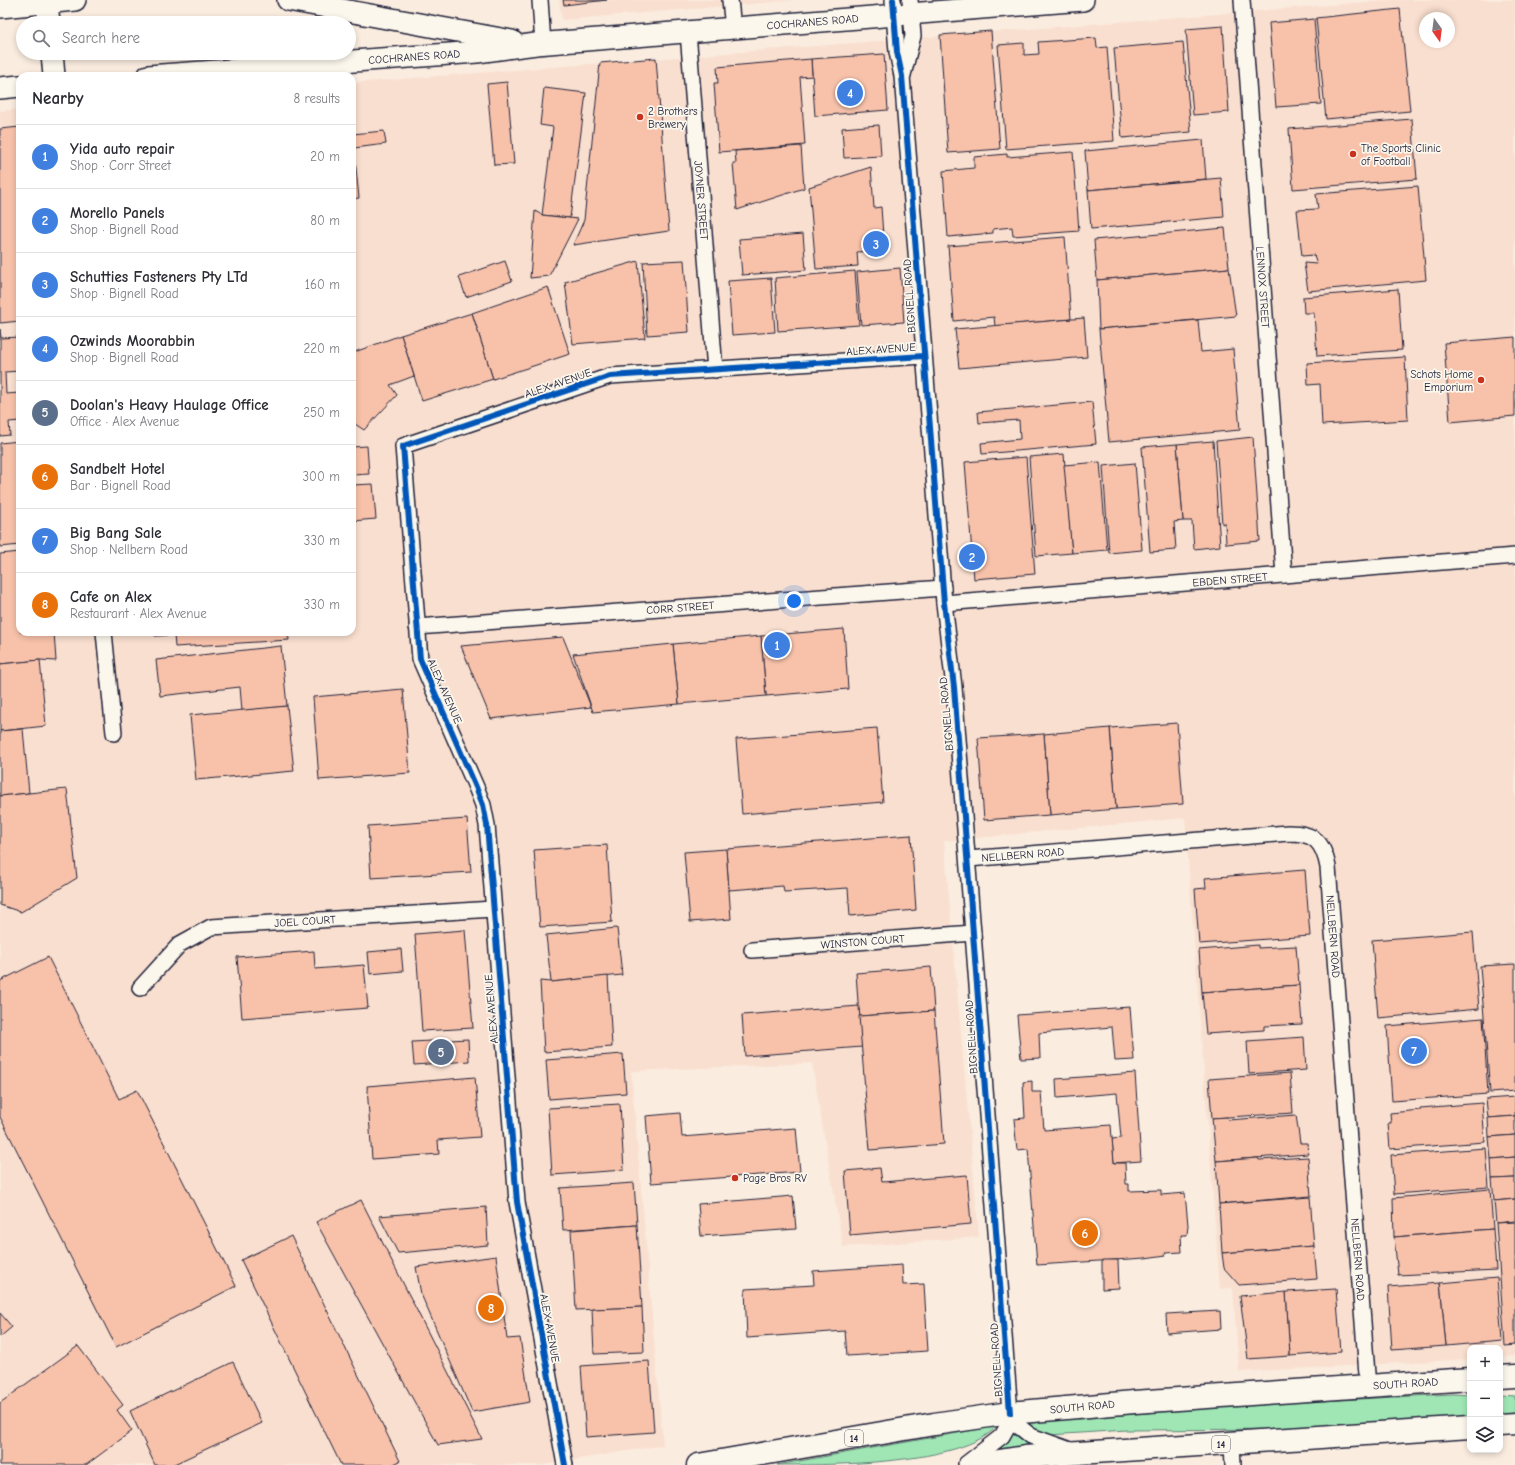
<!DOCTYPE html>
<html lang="en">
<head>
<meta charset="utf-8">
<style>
	:root { --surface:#fff; --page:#f2f2f3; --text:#2b2b33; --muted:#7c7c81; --line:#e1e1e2; --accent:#b45309 }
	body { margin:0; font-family:"Comic Neue",sans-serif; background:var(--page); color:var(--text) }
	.controls { position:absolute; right:12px; bottom:12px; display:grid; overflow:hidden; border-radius:8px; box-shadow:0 2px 6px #0003 }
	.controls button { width:36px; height:36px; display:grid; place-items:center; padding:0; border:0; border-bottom:1px solid var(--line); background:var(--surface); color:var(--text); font:20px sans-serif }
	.compass { position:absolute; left:1419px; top:12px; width:36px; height:36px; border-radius:50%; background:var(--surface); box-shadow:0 2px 6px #0003; rotate:166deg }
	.you { position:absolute; left:794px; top:601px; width:14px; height:14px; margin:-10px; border:3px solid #fff; border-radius:50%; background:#1a73e8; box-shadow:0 0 0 6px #1a73e833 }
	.badge { display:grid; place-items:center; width:26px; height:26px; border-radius:50%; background:var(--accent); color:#fff; font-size:13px; font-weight:700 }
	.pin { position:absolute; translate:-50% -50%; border:2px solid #fff; box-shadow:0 1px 4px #0006 }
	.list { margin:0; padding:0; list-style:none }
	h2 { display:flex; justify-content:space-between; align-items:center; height:52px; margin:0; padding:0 16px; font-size:17px }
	h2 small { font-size:13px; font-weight:400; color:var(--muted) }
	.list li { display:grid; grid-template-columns:26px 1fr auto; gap:12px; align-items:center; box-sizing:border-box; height:64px; padding:0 16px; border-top:1px solid var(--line) }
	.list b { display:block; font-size:15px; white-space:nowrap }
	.list p { margin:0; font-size:13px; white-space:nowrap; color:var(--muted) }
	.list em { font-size:13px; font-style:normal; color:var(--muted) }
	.icon { flex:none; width:22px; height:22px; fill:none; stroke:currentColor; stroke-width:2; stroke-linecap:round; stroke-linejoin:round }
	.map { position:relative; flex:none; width:1515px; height:1465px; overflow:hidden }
	.search { position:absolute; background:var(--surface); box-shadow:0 2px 6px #0003; left:16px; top:16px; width:340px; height:44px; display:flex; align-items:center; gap:10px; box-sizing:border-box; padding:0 14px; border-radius:22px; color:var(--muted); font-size:15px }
	.panel { position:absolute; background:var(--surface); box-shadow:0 2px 6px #0003; left:16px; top:72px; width:340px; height:564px; border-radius:12px }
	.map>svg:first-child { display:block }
	.built { fill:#f9dfcf; fill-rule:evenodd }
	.green { fill:#9fe6b4; stroke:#608478 }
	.building { fill:#f8c2aa; stroke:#22223b }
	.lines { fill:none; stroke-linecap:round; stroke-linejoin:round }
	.street-casing { stroke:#22223b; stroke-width:18 }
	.secondary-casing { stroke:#22223b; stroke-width:24 }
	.highway-casing { stroke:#22223b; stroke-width:25 }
	.street { stroke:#fbf7ec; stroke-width:15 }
	.secondary { stroke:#fbf7ec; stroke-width:21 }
	.highway { stroke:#fbf7ec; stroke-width:22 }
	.cycleway-casing { stroke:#fbf7ec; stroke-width:8 }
	.cycleway { stroke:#0057b8; stroke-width:6 }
	.poi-dot { fill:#c8321e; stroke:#fbf7ec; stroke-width:1.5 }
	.labels { text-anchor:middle; stroke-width:3.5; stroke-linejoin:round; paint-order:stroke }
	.shield { fill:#fbf7ec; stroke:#636270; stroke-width:1 }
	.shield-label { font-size:10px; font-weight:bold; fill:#22223b }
	.street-label { font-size:11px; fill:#22223b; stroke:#fbf7ec }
	.poi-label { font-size:11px; fill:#22223b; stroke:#fbf7ec; text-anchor:start }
</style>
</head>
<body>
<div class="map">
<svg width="1515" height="1465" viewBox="0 0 1515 1465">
	<rect width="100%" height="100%" fill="#faecdf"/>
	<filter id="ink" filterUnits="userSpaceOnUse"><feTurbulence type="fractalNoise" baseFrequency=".025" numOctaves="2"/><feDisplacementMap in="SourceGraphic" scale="8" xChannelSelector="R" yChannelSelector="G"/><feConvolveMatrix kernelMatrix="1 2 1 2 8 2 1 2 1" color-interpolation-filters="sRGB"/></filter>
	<g filter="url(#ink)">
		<g class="built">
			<polygon points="559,0 795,0 562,20"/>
			<path d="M1392 0H1515V1356L1500 1357V1348H1470V1359L1239 1372 1233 1288 1220 1289 1185 818 944 841 979 1237 843 1247 812 1063 631 1071 663 1445 543 1465H0V111L20 109V632H352V83ZM1425 18H1449V42H1425Z"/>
		</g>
		<g class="green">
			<path d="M1452 1394 1470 1395V1417L1299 1429 1127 1430 1049 1435C1040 1434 1031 1431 1027 1422L1265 1404Z"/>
			<polygon points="1500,1395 1515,1396 1515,1414 1500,1415"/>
			<path d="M997 1426C963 1465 831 1465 777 1465Z"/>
			<polygon points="1012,1431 1015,1435 1030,1445 996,1450"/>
		</g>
		<g class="building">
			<polygon points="563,0 607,0 564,5"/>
			<polygon points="1400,9 1410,111 1326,119 1316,18"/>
			<polygon points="1314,19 1321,104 1276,107 1269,23"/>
			<polygon points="1223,26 1229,112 1193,115 1186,29"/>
			<polygon points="991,31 1000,149 948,153 940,35"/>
			<polygon points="1096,38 1097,48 1107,47 1114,141 1006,149 998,45 1024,43 1024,55 1039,54 1038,42"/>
			<polygon points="1183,42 1191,132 1122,138 1114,48"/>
			<polygon points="884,54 888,110 815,116 811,59"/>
			<polygon points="656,58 669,231 573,245 584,220 600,63"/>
			<polygon points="811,59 812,76 800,77 805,145 719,152 714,83 718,83 717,67"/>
			<polygon points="507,82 514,164 494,165 487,84"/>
			<polygon points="544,88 586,93 570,218 542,215 553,127 540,125"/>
			<polygon points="1412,119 1417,179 1293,189 1289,129"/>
			<polygon points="879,125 881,156 844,158 842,128"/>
			<polygon points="20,127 20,321 0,323 0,129"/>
			<polygon points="384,131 386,144 354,148 359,198 352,199 352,134"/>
			<polygon points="1203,140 1206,179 1088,190 1085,151"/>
			<polygon points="801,146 804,188 737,210 733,163 736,163 735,151"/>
			<polygon points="1073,152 1079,231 1013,236 1012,227 993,229 993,233 948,237 943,171 974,168 974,157 1007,154 1007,157"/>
			<polygon points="871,167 874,208 881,207 884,250 857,252 858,266 816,269 809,187"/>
			<polygon points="1221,178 1224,217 1091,229 1088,190"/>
			<polygon points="1418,186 1426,280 1308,291 1304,263 1317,264 1314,255 1302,256 1297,210 1318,209 1316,194"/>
			<polygon points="535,211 542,215 578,219 549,276 530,278"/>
			<polygon points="1225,228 1229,268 1097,280 1094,240"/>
			<polygon points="803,234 806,270 742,275 739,239"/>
			<polygon points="1065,237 1071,319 995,326 994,317 954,321 948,246"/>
			<polygon points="684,260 689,332 647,335 643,262"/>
			<polygon points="505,261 512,281 466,297 459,277"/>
			<polygon points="638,261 645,338 573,344 565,282"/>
			<polygon points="900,268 904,322 861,325 857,272"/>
			<polygon points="1229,268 1236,316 1099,329 1097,280"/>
			<polygon points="855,271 859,325 778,331 775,278"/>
			<polygon points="771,278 775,332 732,335 728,281"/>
			<polygon points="548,287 570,354 493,379 472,313"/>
			<polygon points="1398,289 1402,350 1317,356 1314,313 1304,313 1303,297"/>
			<polygon points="472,313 493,379 422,401 401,335"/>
			<polygon points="1084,318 1087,357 959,368 955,329"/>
			<polygon points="1198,320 1201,352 1233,349 1240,430 1109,442 1099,329"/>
			<polygon points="0,329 1,338 20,337 20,371 5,372 6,394 20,393 20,421 9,422 10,435 0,436"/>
			<polygon points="401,335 414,376 390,385 397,395 364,430 352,422 352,353"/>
			<polygon points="1515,337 1515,416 1450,422 1444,343"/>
			<polygon points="1405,357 1408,420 1322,425 1320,384 1308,385 1307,363"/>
			<polygon points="1092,402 1096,444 982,454 981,443 1020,439 1019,420 979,423 978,412"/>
			<polygon points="1253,437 1260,541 1226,544 1225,523 1222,524 1216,441"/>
			<polygon points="20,441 20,545 0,547 0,443"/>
			<polygon points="1213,441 1220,546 1194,549 1192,521 1183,521 1177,444"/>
			<polygon points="1177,444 1183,521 1174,522 1176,550 1150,552 1142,447"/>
			<polygon points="367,446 369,474 352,475 352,447"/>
			<polygon points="1064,454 1072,553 1036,556 1029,457"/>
			<polygon points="1026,457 1035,574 974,579 965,462"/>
			<polygon points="1100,462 1107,550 1072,553 1064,465"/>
			<polygon points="1135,463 1142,550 1109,553 1103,466"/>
			<polygon points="373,484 376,519 352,521 352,485"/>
			<polygon points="20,552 20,632 54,632 56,661 40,660 0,664 0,554"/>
			<polygon points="844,629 848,689 766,696 761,636"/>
			<polygon points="154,632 288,632 289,640 175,647 174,635 155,636"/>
			<polygon points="761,636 766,696 679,704 673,644"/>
			<polygon points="563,637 591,707 491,719 461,646"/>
			<polygon points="673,644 679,704 593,712 573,654"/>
			<polygon points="281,646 287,706 242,711 240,687 160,696 156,660"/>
			<polygon points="40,660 46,726 0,731 0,664"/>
			<polygon points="403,689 410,773 319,780 313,697"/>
			<polygon points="287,706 294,771 196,780 190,715"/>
			<polygon points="1177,723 1183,804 1116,809 1110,728"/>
			<polygon points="877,728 883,802 742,814 736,739"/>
			<polygon points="1110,728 1116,809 1050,815 1044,734"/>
			<polygon points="23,729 29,793 0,796 0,731"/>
			<polygon points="1044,734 1050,815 984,820 978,738"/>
			<polygon points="67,789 77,878 21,912 0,905 0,796"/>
			<polygon points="467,819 471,872 371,878 368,826"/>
			<polygon points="911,835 916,910 850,916 848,888 784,892 783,886 729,890 726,849"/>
			<polygon points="607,845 612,922 540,927 534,850"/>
			<polygon points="726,849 731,919 690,922 684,852"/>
			<polygon points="1305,870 1310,936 1199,944 1195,889 1206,888 1205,878"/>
			<polygon points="617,928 622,975 551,982 546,935"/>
			<polygon points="465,930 473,1028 422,1031 415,934"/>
			<polygon points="1473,932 1479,1009 1378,1018 1372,940"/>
			<polygon points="1258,945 1258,948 1296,946 1299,985 1202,992 1199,950"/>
			<polygon points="401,949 403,971 370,974 368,952"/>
			<polygon points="314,951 315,969 364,965 368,1008 242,1018 237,957"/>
			<polygon points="48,957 119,1099 137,1090 236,1286 116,1347 0,1117 0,981"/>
			<polygon points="1515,964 1515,1091 1490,1093 1480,966"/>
			<polygon points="931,967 934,1011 859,1016 856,973"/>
			<polygon points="608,976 612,1047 544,1052 540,981 551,982"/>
			<polygon points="1299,985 1302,1024 1264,1026 1264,1030 1206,1034 1202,992"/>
			<polygon points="859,1006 862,1047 745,1056 742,1015"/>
			<polygon points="1130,1007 1134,1060 1115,1061 1112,1027 1039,1033 1040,1058 1021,1059 1017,1015"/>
			<polygon points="934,1011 944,1144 870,1150 859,1016"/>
			<polygon points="1483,1018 1488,1094 1392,1101 1387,1026"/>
			<polygon points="1304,1037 1306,1070 1249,1074 1247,1041"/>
			<polygon points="468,1039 469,1061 414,1065 412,1042"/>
			<polygon points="623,1054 626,1093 549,1099 546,1060"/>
			<polygon points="1135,1073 1141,1161 1114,1163 1112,1139 1121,1138 1117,1093 1057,1098 1056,1079"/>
			<polygon points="1290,1073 1293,1113 1212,1118 1209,1079"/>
			<polygon points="475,1077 480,1137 438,1140 439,1154 372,1159 367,1086"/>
			<polygon points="1032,1081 1032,1092 1041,1092 1044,1130 1111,1125 1114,1163 1125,1163 1126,1184 1129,1184 1129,1191 1161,1190 1161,1195 1185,1193 1188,1225 1187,1235 1181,1235 1182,1252 1165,1253 1166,1255 1145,1258 1037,1265 1028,1149 1017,1150 1014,1119 1025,1118 1023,1082"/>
			<polygon points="1515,1097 1515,1116 1488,1118 1486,1099"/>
			<polygon points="1482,1103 1485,1142 1390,1149 1388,1123 1391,1123 1390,1113 1420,1110 1420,1108"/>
			<polygon points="620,1104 624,1170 552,1175 548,1108"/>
			<polygon points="680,1113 682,1137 796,1128 800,1172 651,1183 646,1116"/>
			<polygon points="1296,1115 1300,1143 1307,1143 1308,1154 1216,1161 1212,1118 1227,1117 1228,1120"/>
			<polygon points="1515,1116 1515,1135 1489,1137 1488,1118"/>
			<polygon points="1515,1135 1515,1157 1491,1159 1489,1137"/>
			<polygon points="1486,1148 1489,1187 1394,1194 1391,1155"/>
			<polygon points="1308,1157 1311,1196 1219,1204 1216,1161 1258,1158 1259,1160"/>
			<polygon points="1515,1157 1515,1178 1492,1179 1491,1159"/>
			<polygon points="880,1168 882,1182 967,1175 971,1224 850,1235 845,1171"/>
			<polygon points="1515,1178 1515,1199 1494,1201 1492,1179"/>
			<polygon points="634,1183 637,1225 563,1230 560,1188"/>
			<polygon points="1490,1189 1493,1229 1394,1237 1393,1198"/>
			<polygon points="793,1196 796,1229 701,1236 698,1204"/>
			<polygon points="1310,1197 1314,1246 1222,1253 1219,1204"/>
			<polygon points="1515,1199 1515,1221 1496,1223 1494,1201"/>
			<polygon points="361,1200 482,1439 438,1445 316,1222"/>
			<polygon points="486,1207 488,1245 398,1253 379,1216"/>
			<polygon points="1515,1222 1515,1345 1505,1346 1496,1223"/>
			<polygon points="637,1225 642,1307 576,1310 571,1230"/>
			<polygon points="1493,1229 1496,1270 1398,1275 1394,1237"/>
			<polygon points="291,1236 400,1461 392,1465 341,1465 241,1260"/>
			<polygon points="1314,1246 1317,1279 1239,1285 1224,1268 1222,1253"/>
			<polygon points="496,1256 507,1339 520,1338 530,1402 472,1412 421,1294 416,1267"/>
			<polygon points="1102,1260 1118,1260 1119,1288 1102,1289"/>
			<polygon points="902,1265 903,1285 924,1284 928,1351 847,1356 845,1331 747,1338 745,1289 814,1285 813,1271"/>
			<polygon points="1497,1278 1502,1341 1446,1346 1440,1283"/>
			<polygon points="1440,1283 1446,1346 1392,1350 1388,1287"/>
			<polygon points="1336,1289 1341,1352 1290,1356 1286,1292"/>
			<polygon points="1286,1292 1290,1356 1248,1359 1240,1296"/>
			<polygon points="642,1307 644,1352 594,1354 592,1309"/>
			<polygon points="1220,1311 1221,1329 1167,1333 1166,1314"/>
			<polygon points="0,1313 12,1327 0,1337"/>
			<polygon points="78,1346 123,1405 117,1410 132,1431 86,1465 0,1465 0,1403"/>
			<polygon points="649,1361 654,1432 586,1437 581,1366"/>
			<polygon points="233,1362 262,1423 172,1465 155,1465 130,1411"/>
		</g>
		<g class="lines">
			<g class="street-casing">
				<g id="street">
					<polyline points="540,0 543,44"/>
					<polyline points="730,0 733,28"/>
					<polyline points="893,0 897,52 902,76 944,603 954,687 1010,1413"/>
					<path id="s1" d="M1242 0 1284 575"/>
					<path id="s2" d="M688 32 715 370"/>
					<polyline points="903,75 913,36 910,0"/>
					<path id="s3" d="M944 603 1515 556"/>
					<path id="s4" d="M417 627 943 588"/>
					<polyline points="104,632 114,733"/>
					<path id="s5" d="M968 859 1288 833C1314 833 1323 841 1328 867L1368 1387"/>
					<path id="s6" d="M752 950 973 933"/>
					<path id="s7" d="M140 988 180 944 211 927 493 909"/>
					<polyline points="1232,1443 1233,1465"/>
					<polyline points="966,1464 1002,1436 1011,1420 1031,1436 1073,1451"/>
					<polyline points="565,1465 517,1202 487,825 483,805 476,787 420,659 403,446 610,376 924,356"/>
				</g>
			</g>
			<g class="secondary-casing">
				<g id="secondary">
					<polyline points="288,0 512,41"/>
					<polyline points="47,3 49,23"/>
					<polyline points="0,7 75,0"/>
					<polyline points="52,53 54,76"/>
					<path id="s8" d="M148 76 477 52 536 44 1083 0"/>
					<polyline points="0,88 20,86"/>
				</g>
			</g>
			<g class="highway-casing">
				<g id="highway">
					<polyline points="1500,1377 1515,1376"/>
					<polyline points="1500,1425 1515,1424"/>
					<path id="s9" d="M698 1465 934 1424 1010 1413 1134 1402 1470 1379"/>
					<polyline points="973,1465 1025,1457 1079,1453 1470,1427"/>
				</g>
			</g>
			<use href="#street" class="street"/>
			<use href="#secondary" class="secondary"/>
			<use href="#highway" class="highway"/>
			<g class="cycleway-casing">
				<g id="cycleway">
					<polyline points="893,0 897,52 902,76 944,603 954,687 1010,1413"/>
					<polyline points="565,1465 517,1202 487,825 483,805 476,787 420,659 403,446 610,376 924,356"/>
				</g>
			</g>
			<use href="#cycleway" class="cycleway"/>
		</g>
	</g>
	<g class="poi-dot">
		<circle cx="640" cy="117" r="4"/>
		<circle cx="1353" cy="154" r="4"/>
		<circle cx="1481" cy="380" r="4"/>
		<circle cx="735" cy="1178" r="4"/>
	</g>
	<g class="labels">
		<g class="shield">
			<rect x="845" y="1430" width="18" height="16" rx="3"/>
			<rect x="1212" y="1436" width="18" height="16" rx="3"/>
		</g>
		<g class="shield-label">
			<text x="854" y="1442">14</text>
			<text x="1221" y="1448">14</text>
		</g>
		<g class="street-label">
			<text dy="4" stroke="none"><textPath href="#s8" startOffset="667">COCHRANES ROAD</textPath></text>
			<text dy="4" stroke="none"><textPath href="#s8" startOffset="267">COCHRANES ROAD</textPath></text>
			<text dy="4" stroke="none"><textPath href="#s2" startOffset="169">JOYNER STREET</textPath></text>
			<text dy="4" stroke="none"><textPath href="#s1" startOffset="288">LENNOX STREET</textPath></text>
			<text transform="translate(909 296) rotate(-94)" y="4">BIGNELL ROAD</text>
			<text transform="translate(881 349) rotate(-4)" y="4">ALEX AVENUE</text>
			<text transform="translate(558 383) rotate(-19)" y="4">ALEX AVENUE</text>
			<text dy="4" stroke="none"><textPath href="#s3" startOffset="287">EBDEN STREET</textPath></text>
			<text dy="4" stroke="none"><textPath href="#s4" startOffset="264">CORR STREET</textPath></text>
			<text transform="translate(445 691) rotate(66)" y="4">ALEX AVENUE</text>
			<text transform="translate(946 714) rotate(-95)" y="4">BIGNELL ROAD</text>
			<text dy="4" stroke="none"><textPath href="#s5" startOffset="55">NELLBERN ROAD</textPath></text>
			<text dy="4" stroke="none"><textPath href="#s7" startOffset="189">JOEL COURT</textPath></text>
			<text dy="4" stroke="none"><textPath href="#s5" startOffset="450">NELLBERN ROAD</textPath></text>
			<text dy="4" stroke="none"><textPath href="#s6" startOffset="111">WINSTON COURT</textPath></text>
			<text transform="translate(491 1009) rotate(-95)" y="4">ALEX AVENUE</text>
			<text transform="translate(971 1037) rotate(-94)" y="4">BIGNELL ROAD</text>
			<text dy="4" stroke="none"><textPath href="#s5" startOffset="774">NELLBERN ROAD</textPath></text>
			<text transform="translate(550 1328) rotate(80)" y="4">ALEX AVENUE</text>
			<text transform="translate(996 1360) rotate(-94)" y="4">BIGNELL ROAD</text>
			<text dy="4" stroke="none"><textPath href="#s9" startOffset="713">SOUTH ROAD</textPath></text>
			<text dy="4" stroke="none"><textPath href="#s9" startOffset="389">SOUTH ROAD</textPath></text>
		</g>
		<g class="poi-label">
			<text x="648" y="115">2 Brothers<tspan x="648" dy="13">Brewery</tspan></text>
			<text x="1361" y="152">The Sports Clinic<tspan x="1361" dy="13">of Football</tspan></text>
			<text x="1473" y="378" text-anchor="end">Schots Home<tspan x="1473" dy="13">Emporium</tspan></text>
			<text x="743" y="1182">Page Bros RV</text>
		</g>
	</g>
</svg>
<div class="controls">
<button>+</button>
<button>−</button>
<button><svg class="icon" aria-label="layers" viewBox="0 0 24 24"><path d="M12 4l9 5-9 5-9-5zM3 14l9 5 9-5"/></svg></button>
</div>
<svg class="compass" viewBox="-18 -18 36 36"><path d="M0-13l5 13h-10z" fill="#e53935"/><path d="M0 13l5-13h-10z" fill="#7c7c81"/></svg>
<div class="you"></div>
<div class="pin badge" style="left:777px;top:645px;background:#3f7fe0">1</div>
<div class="pin badge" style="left:972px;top:557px;background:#3f7fe0">2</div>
<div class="pin badge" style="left:876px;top:244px;background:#3f7fe0">3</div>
<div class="pin badge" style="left:850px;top:93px;background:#3f7fe0">4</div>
<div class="pin badge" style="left:441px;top:1052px;background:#5c6f8a">5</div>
<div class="pin badge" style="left:1085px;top:1233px;background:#e8710a">6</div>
<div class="pin badge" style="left:1414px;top:1051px;background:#3f7fe0">7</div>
<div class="pin badge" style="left:491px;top:1308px;background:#e8710a">8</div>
<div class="search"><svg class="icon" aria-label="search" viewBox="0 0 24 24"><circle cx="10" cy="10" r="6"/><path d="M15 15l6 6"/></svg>Search here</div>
<section class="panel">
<h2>Nearby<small>8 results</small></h2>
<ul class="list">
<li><span class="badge" style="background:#3f7fe0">1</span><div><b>Yida auto repair</b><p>Shop · Corr Street</p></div><em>20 m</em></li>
<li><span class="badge" style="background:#3f7fe0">2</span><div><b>Morello Panels</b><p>Shop · Bignell Road</p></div><em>80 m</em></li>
<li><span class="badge" style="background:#3f7fe0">3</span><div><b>Schutties Fasteners Pty LTd</b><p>Shop · Bignell Road</p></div><em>160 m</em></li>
<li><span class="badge" style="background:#3f7fe0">4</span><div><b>Ozwinds Moorabbin</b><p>Shop · Bignell Road</p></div><em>220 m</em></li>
<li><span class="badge" style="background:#5c6f8a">5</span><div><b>Doolan's Heavy Haulage Office</b><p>Office · Alex Avenue</p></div><em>250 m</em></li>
<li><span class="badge" style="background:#e8710a">6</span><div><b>Sandbelt Hotel</b><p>Bar · Bignell Road</p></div><em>300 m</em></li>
<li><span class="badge" style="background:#3f7fe0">7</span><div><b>Big Bang Sale</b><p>Shop · Nellbern Road</p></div><em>330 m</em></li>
<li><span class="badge" style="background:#e8710a">8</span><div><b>Cafe on Alex</b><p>Restaurant · Alex Avenue</p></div><em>330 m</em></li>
</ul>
</section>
</div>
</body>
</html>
